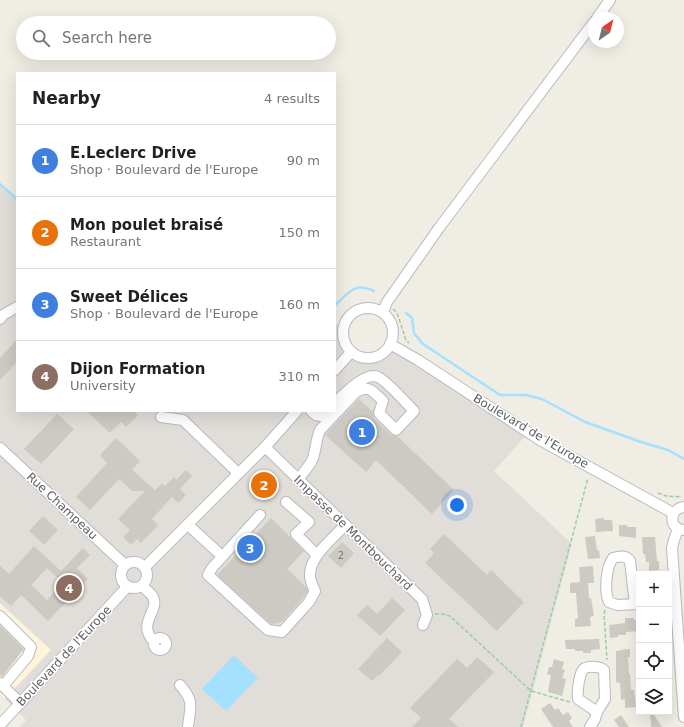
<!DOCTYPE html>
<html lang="en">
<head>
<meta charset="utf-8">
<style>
	:root { --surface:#fff; --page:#f2f2f2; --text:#202124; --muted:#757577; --line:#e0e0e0; --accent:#f82325 }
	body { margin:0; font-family:"DejaVu Sans",sans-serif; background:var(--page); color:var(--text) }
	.controls { position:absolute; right:12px; bottom:12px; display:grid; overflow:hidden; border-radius:0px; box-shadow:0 4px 16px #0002 }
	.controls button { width:36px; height:36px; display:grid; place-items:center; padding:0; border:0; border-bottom:1px solid var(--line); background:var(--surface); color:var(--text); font:20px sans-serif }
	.compass { position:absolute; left:588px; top:12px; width:36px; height:36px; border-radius:50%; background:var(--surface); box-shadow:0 4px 16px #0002; rotate:35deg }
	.you { position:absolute; left:457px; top:505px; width:14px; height:14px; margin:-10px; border:3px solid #fff; border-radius:50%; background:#1a73e8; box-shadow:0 0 0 6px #1a73e833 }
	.badge { display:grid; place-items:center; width:26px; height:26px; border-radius:50%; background:var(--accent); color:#fff; font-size:13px; font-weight:700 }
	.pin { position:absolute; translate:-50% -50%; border:2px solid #fff; box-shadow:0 1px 4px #0006 }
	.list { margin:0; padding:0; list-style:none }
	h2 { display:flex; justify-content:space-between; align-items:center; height:52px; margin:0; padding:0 16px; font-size:17px }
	h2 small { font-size:13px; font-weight:400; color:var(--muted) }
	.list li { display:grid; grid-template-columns:26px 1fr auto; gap:12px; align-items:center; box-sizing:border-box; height:72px; padding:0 16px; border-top:1px solid var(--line) }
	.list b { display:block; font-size:15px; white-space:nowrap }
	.list p { margin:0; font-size:13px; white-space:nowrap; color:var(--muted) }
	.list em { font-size:13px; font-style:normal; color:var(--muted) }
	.icon { flex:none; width:22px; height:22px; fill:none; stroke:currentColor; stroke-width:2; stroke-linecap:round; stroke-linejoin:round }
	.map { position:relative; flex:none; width:684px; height:727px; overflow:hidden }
	.search { position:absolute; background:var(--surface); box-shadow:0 4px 16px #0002; left:16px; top:16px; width:320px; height:44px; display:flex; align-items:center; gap:10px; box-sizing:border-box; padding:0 14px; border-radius:22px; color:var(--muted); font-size:15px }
	.panel { position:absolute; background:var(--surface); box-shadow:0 4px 16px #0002; left:16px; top:72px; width:320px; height:340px; border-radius:0px }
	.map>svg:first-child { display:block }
	.commercial { fill:#fff3db }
	.industrial { fill:#e1ded9 }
	.water { fill:#a6e0ff }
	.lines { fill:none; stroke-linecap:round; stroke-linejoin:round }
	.stream { stroke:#a6e0ff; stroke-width:2.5 }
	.building { fill:#cdc9c3; fill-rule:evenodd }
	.minor-casing { stroke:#b7bbc0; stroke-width:12 }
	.path { stroke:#99cea3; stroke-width:1.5; stroke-dasharray:4 2; stroke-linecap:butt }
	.minor { stroke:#fff; stroke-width:10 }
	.labels { text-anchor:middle; stroke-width:3; stroke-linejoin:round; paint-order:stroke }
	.number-label { font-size:10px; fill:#787c7d }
	.street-label { font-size:12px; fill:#5c6266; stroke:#fff }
</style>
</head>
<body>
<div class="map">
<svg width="684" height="727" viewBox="0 0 684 727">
	<rect width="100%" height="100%" fill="#f0ede5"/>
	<polygon class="commercial" points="0,603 51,650 5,699 0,694"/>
	<polygon class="industrial" points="0,183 17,199 17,411 335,411 335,324 344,325 343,331 346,345 351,352 358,356 369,358 375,357 383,353 390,344 529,432 494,471 572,544 523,727 20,727 26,720 5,699 51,650 0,603"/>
	<polygon class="water" points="234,655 258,678 226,711 202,689"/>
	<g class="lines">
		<g class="stream">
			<polyline points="0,184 17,199"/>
			<path d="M335 305C350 292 354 282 374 291"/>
			<polyline points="406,313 412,318 414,333 423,344 500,395 526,395 542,399 585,422 641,442 668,450 684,459"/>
		</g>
	</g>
	<g class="building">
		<polygon points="17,339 17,362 0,380 0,358"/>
		<polygon points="359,399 373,412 374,418 391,435 397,436 454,490 432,514 376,460 366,472 325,435"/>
		<polygon points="87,411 133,411 138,415 126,427 121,422 110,433"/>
		<polygon points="57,414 74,429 41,464 24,449"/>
		<polygon points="116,438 140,461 132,470 155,490 162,483 165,486 174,477 176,480 186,470 192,476 180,489 186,495 178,503 172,497 152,519 158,525 141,543 137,539 131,545 123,537 130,530 118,519 145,491 132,491 119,479 90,510 76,497 107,463 100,455"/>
		<polygon points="43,516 58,530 44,545 29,531"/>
		<polygon points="271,518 304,551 287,569 306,587 308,591 304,597 283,621 278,623 272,624 270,623 217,575"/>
		<polygon points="604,518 604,520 612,520 613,531 596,532 595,519"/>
		<polygon points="619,525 627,525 627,527 636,527 636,538 619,536"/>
		<polygon points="444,534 487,575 491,570 524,602 497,631 425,563 434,553 430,549"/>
		<polygon points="595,536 597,550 599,550 600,558 588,559 585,537"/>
		<polygon points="642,537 655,537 657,561 659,561 659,570 649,571 649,562 646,562 645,554 643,554"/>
		<polygon points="342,542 354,553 341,568 328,556"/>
		<path d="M34 546 61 571 83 548 90 555 77 568 88 579 71 596V601L66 602 48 621 21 595 11 606 0 596V566L9 574ZM47 568 63 583 47 600 31 585Z"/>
		<polygon points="593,566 594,583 588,583 589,598 591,598 594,616 590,617 591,626 575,627 575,619 578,618 576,593 570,593 570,583 580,582 579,567"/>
		<polygon points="392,598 405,610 380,636 357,615 367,605 377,614"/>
		<polygon points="625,618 634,618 634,620 639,620 639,631 626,632 626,635 618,635 618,637 610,638 609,625 625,623"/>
		<polygon points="0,625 24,649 2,677 0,675"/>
		<polygon points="387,638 402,652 379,676 378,675 372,681 358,669"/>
		<polygon points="599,639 600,649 591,650 591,653 583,653 583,651 575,651 575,649 566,649 565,640"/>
		<polygon points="630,649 630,657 628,657 629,674 630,674 631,690 634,690 636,707 625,708 625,699 621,700 620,683 616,682 616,651 619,651 619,650"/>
		<polygon points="477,657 494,672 449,719 458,727 412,727 421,718 410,708 457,659 467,668"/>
		<polygon points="554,659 564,662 562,669 565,670 562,678 566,679 562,696 548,692 551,675 547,674 549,667 552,667"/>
		<polygon points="550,703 555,710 558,708 563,715 568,712 572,718 569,721 573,727 553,727 541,709"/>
		<polygon points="650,712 652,712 662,727 651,727"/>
		<polygon points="621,715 629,727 619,727 614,720"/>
	</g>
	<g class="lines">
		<g class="minor-casing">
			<g id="minor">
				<polyline points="597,18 610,0"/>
				<circle cx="368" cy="333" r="25"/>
				<polyline points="383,312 387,302 439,228 594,22"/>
				<polyline points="0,319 3,315 17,307"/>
				<polyline points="390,344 418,360 540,440 673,513"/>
				<polyline points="335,370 351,352"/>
				<polyline points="311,411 316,415 321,416 328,411"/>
				<polyline points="161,417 183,420 238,473"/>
				<polyline points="265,447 422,599 427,615 423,625"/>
				<polyline points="0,448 125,565"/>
				<path d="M298 479C303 473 310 466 313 458 316 449 316 439 320 430L356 392C370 384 373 392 383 401L379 413 396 430 414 411C406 403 387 381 378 377 366 371 343 395 335 403"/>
				<polyline points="286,502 309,522 296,534 317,555"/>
				<path d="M684 507C669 509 668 529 684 530"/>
				<path d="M260 515 212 568 208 575 268 630 282 632 309 602 315 591C313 587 310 581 310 576 309 556 333 539 345 525"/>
				<polyline points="188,525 222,556"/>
				<polyline points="678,529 674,540 672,548 684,717"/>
				<circle cx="134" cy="575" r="13"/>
				<polyline points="145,567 265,447 297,411"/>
				<path d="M142 586C145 589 151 593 153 597 160 612 136 622 154 642"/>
				<path d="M635 604 630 561C627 555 620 556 613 558 606 567 604 592 609 602L617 605 639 604"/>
				<polyline points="0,616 31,647 28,656 3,686"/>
				<circle cx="160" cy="644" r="6"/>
				<polyline points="0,683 20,703"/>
				<path d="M180 685C195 702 190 707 188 727"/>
				<polyline points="0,725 128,586"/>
				<path d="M590 727 595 719 597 712 605 699 604 670 601 668C597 667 589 666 585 668 579 670 577 693 578 699L597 712"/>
			</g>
		</g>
		<g class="path">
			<polyline points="393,309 397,313 406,340 409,343"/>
			<polyline points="658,493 666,496 682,497"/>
			<polyline points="605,610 604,614 607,660"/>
			<polyline points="435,614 443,614 450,616 531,691 570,702"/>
			<polyline points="521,727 588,478"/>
		</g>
		<use href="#minor" class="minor"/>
	</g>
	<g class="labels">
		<g class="number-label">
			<text x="341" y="559">2</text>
		</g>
		<g class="street-label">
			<text transform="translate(531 431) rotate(31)" y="4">Boulevard de l'Europe</text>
			<text transform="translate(62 506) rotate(43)" y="4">Rue Champeau</text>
			<text transform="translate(353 533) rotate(44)" y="4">Impasse de Montbouchard</text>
			<text transform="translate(64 656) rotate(-47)" y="4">Boulevard de l'Europe</text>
		</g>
	</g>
</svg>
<div class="controls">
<button>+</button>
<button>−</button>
<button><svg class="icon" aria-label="locate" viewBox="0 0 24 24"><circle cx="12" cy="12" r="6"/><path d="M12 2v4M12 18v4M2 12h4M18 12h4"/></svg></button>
<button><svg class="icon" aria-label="layers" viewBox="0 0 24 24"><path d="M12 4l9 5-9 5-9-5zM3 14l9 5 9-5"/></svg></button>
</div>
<svg class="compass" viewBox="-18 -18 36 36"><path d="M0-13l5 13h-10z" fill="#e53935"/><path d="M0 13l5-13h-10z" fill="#757577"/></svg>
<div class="you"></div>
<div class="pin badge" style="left:362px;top:432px;background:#3f7fe0">1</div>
<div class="pin badge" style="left:264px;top:485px;background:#e8710a">2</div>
<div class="pin badge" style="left:250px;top:548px;background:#3f7fe0">3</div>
<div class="pin badge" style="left:69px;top:588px;background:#8d6e63">4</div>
<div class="search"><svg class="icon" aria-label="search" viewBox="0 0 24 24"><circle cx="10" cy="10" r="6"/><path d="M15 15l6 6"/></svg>Search here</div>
<section class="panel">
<h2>Nearby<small>4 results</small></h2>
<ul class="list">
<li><span class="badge" style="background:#3f7fe0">1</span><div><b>E.Leclerc Drive</b><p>Shop · Boulevard de l'Europe</p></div><em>90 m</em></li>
<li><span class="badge" style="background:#e8710a">2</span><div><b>Mon poulet braisé</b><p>Restaurant</p></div><em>150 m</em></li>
<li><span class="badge" style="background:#3f7fe0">3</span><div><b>Sweet Délices</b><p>Shop · Boulevard de l'Europe</p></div><em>160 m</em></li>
<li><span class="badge" style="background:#8d6e63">4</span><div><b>Dijon Formation</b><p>University</p></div><em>310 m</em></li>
</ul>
</section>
</div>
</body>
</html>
